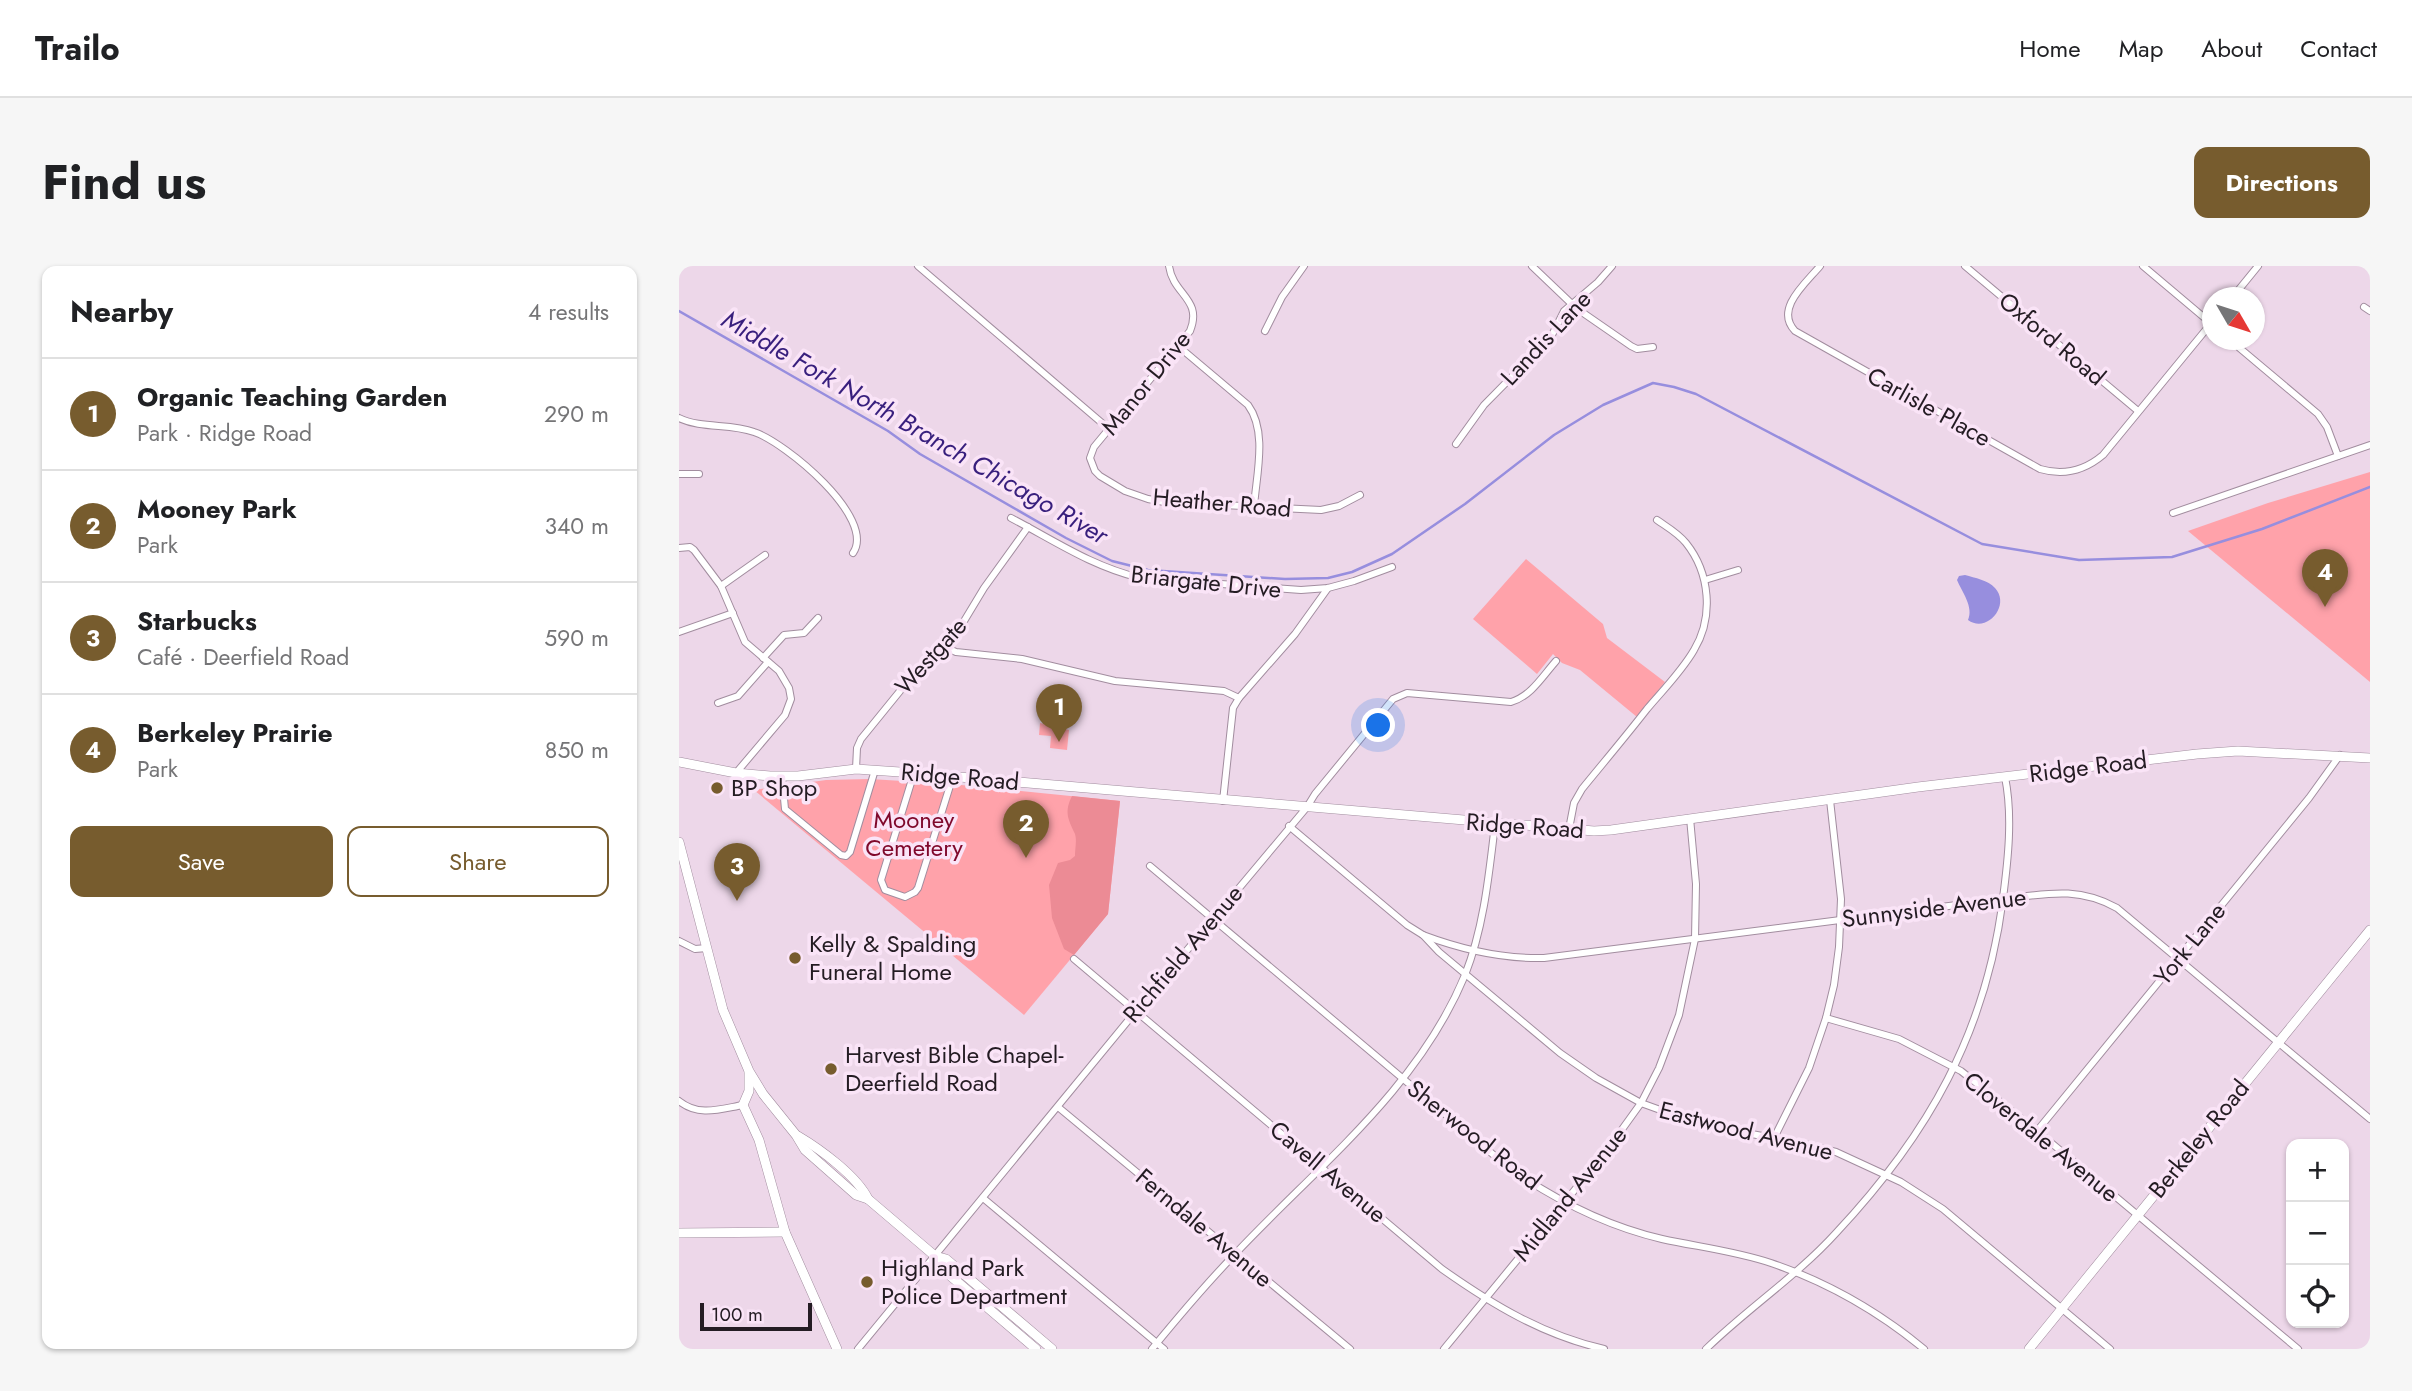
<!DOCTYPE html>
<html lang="en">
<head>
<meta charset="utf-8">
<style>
	:root { --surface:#fff; --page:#f6f6f6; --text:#202124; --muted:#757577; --line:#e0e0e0; --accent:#775c2e }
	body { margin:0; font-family:Jost,sans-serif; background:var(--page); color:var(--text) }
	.controls { position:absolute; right:21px; bottom:21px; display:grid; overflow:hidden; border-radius:14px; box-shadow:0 2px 5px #0004 }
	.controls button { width:63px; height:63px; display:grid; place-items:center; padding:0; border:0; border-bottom:2px solid var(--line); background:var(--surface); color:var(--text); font:35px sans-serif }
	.compass { position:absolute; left:1523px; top:21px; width:63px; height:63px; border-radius:50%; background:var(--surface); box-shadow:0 2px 5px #0004; rotate:129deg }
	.scale { position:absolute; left:21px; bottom:18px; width:112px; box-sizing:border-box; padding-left:7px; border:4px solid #241c23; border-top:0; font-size:19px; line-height:24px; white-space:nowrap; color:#241c23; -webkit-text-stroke:5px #fae4f7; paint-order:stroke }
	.you { position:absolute; left:700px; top:460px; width:24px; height:24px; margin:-18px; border:5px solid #fff; border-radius:50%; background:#1a73e8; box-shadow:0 0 0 10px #1a73e833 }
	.badge { display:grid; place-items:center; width:46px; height:46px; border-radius:50%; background:var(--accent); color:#fff; font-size:23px; font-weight:700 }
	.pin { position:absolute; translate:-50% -58px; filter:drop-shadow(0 2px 4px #0008) }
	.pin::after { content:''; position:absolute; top:37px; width:24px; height:21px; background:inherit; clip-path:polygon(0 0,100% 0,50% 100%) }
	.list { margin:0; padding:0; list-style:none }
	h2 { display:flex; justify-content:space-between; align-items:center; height:91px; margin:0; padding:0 28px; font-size:30px }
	h2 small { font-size:23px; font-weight:400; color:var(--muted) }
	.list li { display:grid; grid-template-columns:46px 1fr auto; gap:21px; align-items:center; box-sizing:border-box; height:112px; padding:0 28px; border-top:2px solid var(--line) }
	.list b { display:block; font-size:26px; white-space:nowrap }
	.list p { margin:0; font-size:23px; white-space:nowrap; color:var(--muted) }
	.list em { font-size:23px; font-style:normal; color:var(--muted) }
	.actions { display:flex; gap:14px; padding:21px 28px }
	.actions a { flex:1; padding:16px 0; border:2px solid var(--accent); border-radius:14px; text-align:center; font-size:24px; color:var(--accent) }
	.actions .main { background:var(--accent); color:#fff }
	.icon { flex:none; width:38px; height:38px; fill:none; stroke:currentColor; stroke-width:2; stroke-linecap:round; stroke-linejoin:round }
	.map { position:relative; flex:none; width:1691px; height:1083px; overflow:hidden; border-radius:14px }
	header { display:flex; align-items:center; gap:42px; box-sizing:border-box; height:98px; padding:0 35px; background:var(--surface); border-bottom:2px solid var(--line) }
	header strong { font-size:33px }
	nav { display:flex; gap:38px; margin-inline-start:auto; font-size:24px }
	.intro { display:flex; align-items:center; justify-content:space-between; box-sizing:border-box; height:168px; padding:0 42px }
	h1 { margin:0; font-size:49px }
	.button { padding:18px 32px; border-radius:14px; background:var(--accent); color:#fff; font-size:24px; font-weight:700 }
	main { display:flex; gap:42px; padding:0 42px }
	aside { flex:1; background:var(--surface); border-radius:14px; box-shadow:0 2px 5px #0004 }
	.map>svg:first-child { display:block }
	.green { fill:#ffa2aa }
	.forest { fill:#ec8b95 }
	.water { fill:#978ede }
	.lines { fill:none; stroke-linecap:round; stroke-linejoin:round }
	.stream { stroke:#978ede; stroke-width:2.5 }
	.street-casing { stroke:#a28d9f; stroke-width:8 }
	.secondary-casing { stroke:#a28d9f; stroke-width:10 }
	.street { stroke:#fff; stroke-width:6 }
	.secondary { stroke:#fff; stroke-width:9 }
	.poi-dot { fill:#775c2e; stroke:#fae4f7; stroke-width:2.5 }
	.labels { text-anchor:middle; stroke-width:7; stroke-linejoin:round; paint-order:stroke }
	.street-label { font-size:24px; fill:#241c23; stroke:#fae4f7 }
	.poi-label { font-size:24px; fill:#241c23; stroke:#fae4f7; text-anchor:start }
	.park-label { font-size:24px; fill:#7f082b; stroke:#fae4f7 }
	.water-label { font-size:26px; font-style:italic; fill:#381f7d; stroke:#fae4f7 }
</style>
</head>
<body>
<header>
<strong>Trailo</strong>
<nav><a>Home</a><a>Map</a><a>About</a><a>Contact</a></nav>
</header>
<div class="intro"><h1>Find us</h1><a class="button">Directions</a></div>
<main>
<aside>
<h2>Nearby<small>4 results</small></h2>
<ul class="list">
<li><span class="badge">1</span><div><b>Organic Teaching Garden</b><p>Park · Ridge Road</p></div><em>290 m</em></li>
<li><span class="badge">2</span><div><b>Mooney Park</b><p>Park</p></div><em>340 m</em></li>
<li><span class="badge">3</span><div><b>Starbucks</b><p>Café · Deerfield Road</p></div><em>590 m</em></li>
<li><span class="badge">4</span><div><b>Berkeley Prairie</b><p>Park</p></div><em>850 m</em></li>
</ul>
<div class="actions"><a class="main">Save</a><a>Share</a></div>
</aside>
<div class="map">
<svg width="1691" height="1083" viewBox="0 0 1691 1083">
	<rect width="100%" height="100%" fill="#edd7e9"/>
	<g class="green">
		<polygon points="1691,206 1691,416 1509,265 1589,237"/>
		<polygon points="847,293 924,358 928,372 986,416 958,451 901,404 883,397 874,388 858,408 794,353"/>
		<polygon points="361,457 390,464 388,484 371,482 372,470 360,469"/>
		<polygon points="191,513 272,518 441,535 429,648 345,749 75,524 147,514"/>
	</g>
	<path class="forest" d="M393 530 441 535 429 648 395 689 385 683 373 652 370 619 379 597 391 594 396 590C396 583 398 574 396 568 389 553 385 546 393 530Z"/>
	<path class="water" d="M1286 309C1296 312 1309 314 1316 322 1332 339 1308 368 1289 354 1295 341 1283 326 1278 314L1280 310Z"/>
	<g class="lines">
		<polyline class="stream" points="0,45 209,165 241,188 387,272 433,295 469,304 606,313 649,312 673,306 713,288 786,238 875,169 924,139 974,117 995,121 1017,128 1303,278 1400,294 1493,291 1583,263 1691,221"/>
		<g class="street-casing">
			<g id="street">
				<polyline points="239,0 430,163"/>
				<path d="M490 0C494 29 524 33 511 65L415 181 411 192 416 205 421 210 446 225 469 233 485 236 642 244 660 240 681 229"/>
				<polyline points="853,0 897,42 952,80 958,83 974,81"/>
				<path d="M1141 0C1127 17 1095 43 1116 65L1361 203C1385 210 1405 205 1424 189L1534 55"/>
				<polyline points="1286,0 1459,145"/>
				<polyline points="1464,0 1534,59"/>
				<polyline points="1553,32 1579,0"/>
				<polyline points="1685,41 1691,45"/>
				<polyline points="586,65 603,31 625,0"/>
				<polyline points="1551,74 1639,148 1648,161 1659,190"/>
				<path d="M499 80 569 139C589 166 577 210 575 241"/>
				<path d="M0 152C23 163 51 157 75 166 106 176 198 252 174 287"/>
				<polyline points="777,178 805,139 872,71 885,45 919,16 933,0"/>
				<polyline points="0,208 20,208"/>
				<polyline points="1494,247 1691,179"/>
				<path d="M332 252C376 275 412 300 461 312L622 324 649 322 675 315 713 301"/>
				<polyline points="0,282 11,281 15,284 42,320 66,376 100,405 110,422 112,433 106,449 57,507"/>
				<polyline points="1026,314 1059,304"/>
				<polyline points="42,320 86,289"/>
				<polyline points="0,366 54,347"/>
				<polyline points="265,381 277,386 343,393 436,415 545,425 560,432"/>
				<polyline points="84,392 105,369 125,367 139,352"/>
				<polyline points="39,437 59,430 89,396"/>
				<polyline points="177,503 178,482 182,473 221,425 276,370 305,322 349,261"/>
				<polyline points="235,507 202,614 206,624 226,631 236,626 239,622 274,510"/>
				<polyline points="103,511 106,543 162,589 167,590 171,586 196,504"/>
				<polyline points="544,535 554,442 560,432 616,368 649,322"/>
				<polyline points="610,560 728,659 744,669 760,686 881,787 917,812 962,837 1020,858 1125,878 1157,886 1222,916 1264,943 1431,1083"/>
				<path d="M890 563 895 537 903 523C925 496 947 470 968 443 984 424 1003 405 1015 384 1035 351 1031 307 1007 277 999 267 988 261 978 254"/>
				<path d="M471 600 829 901C876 934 927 960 983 973 1020 981 1056 985 1092 997 1148 1016 1200 1046 1245 1083"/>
				<path d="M744 669C784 684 823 693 865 692L1324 633C1367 628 1398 620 1438 642L1691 853"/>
				<polyline points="0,675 16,683 28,682"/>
				<path d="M395 693 763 1003C814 1039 864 1069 925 1083"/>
				<polyline points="1147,752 1220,773 1282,805 1358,865 1619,1083"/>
				<path d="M0 835C20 851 41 843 64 839"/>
				<polyline points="379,841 671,1083"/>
				<polyline points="1358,865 1630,532 1661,489"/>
				<polyline points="1095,872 1130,802 1147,752 1155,719 1160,681 1162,633 1151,534"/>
				<polyline points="304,932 485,1083"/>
				<path d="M179 1083 457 745 628 541 636 528 714 433 728 427 832 436C852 430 863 411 877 395"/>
				<path d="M473 1083C500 1050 528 1017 557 987 640 899 739 823 786 709 805 661 810 608 816 558"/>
				<polyline points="765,1083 926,887 962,837 980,802 1000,749 1016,673 1017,618 1011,552"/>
				<path d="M1027 1083C1069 1042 1118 1010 1157 967 1249 869 1307 767 1324 632 1329 594 1334 550 1326 511"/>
			</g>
		</g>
		<g class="secondary-casing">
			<g id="secondary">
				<polyline points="0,496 57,507 91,510 119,510 177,503 221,506 915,565 932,564 1239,521 1518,488 1559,485 1691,492"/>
				<polyline points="0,576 44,744 70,805 84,828 117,869 126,884 177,929 189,933 256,990 261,1001 357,1083"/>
				<polyline points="70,807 70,825 64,839 80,874 106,966 158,1083"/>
				<path d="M119 870C141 883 178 910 189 933"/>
				<polyline points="0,967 106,966"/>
				<polyline points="256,990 267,993 373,1083"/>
				<polyline points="1350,1083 1691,664"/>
			</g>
		</g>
		<use href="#street" class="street"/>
		<use href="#secondary" class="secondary"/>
	</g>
	<g class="poi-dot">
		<circle cx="38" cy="522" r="7"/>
		<circle cx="116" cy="692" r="7"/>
		<circle cx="152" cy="803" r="7"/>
		<circle cx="188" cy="1016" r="7"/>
	</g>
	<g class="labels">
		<g class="street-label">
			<text transform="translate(867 72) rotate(-47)" y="8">Landis Lane</text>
			<text transform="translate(1373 73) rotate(40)" y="8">Oxford Road</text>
			<text transform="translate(467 117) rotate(-51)" y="8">Manor Drive</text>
			<text transform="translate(1250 141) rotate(29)" y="8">Carlisle Place</text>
			<text transform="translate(543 237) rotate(5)" y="8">Heather Road</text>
			<text transform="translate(527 316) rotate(6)" y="8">Briargate Drive</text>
			<text transform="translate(252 390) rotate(-48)" y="8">Westgate</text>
			<text transform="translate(1409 501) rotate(-7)" y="8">Ridge Road</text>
			<text transform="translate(281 511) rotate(5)" y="8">Ridge Road</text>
			<text transform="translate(846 560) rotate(4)" y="8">Ridge Road</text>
			<text transform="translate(1255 642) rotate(-7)" y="8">Sunnyside Avenue</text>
			<text transform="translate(1511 678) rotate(-51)" y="8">York Lane</text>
			<text transform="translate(504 688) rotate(-50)" y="8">Richfield Avenue</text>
			<text transform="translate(1067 865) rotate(14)" y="8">Eastwood Avenue</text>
			<text transform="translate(795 869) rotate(38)" y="8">Sherwood Road</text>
			<text transform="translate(1362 871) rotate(39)" y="8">Cloverdale Avenue</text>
			<text transform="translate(1520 873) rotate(-51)" y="8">Berkeley Road</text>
			<text transform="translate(649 906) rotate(40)" y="8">Cavell Avenue</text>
			<text transform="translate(891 928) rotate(-51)" y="8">Midland Avenue</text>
			<text transform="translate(525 962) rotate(40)" y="8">Ferndale Avenue</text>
		</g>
		<g class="poi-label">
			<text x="52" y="530">BP Shop</text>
			<text x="130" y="686">Kelly &amp; Spalding<tspan x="130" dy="28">Funeral Home</tspan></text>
			<text x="166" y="797">Harvest Bible Chapel-<tspan x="166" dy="28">Deerfield Road</tspan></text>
			<text x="202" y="1010">Highland Park<tspan x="202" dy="28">Police Department</tspan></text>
		</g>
		<g class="park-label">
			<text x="235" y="562">Mooney<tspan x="235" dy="28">Cemetery</tspan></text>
		</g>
		<g class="water-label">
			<text transform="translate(236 161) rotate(30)" y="9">Middle Fork North Branch Chicago River</text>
		</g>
	</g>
</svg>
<div class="controls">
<button>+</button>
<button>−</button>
<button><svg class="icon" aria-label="locate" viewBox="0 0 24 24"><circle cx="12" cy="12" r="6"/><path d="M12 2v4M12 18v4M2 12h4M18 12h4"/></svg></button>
</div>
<svg class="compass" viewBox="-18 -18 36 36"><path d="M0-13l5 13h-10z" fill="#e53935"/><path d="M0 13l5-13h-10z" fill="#757577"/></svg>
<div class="scale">100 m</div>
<div class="you"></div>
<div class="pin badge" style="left:380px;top:476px">1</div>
<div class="pin badge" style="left:347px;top:592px">2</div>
<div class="pin badge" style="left:58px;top:635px">3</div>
<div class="pin badge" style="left:1646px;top:341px">4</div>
</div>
</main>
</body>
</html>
